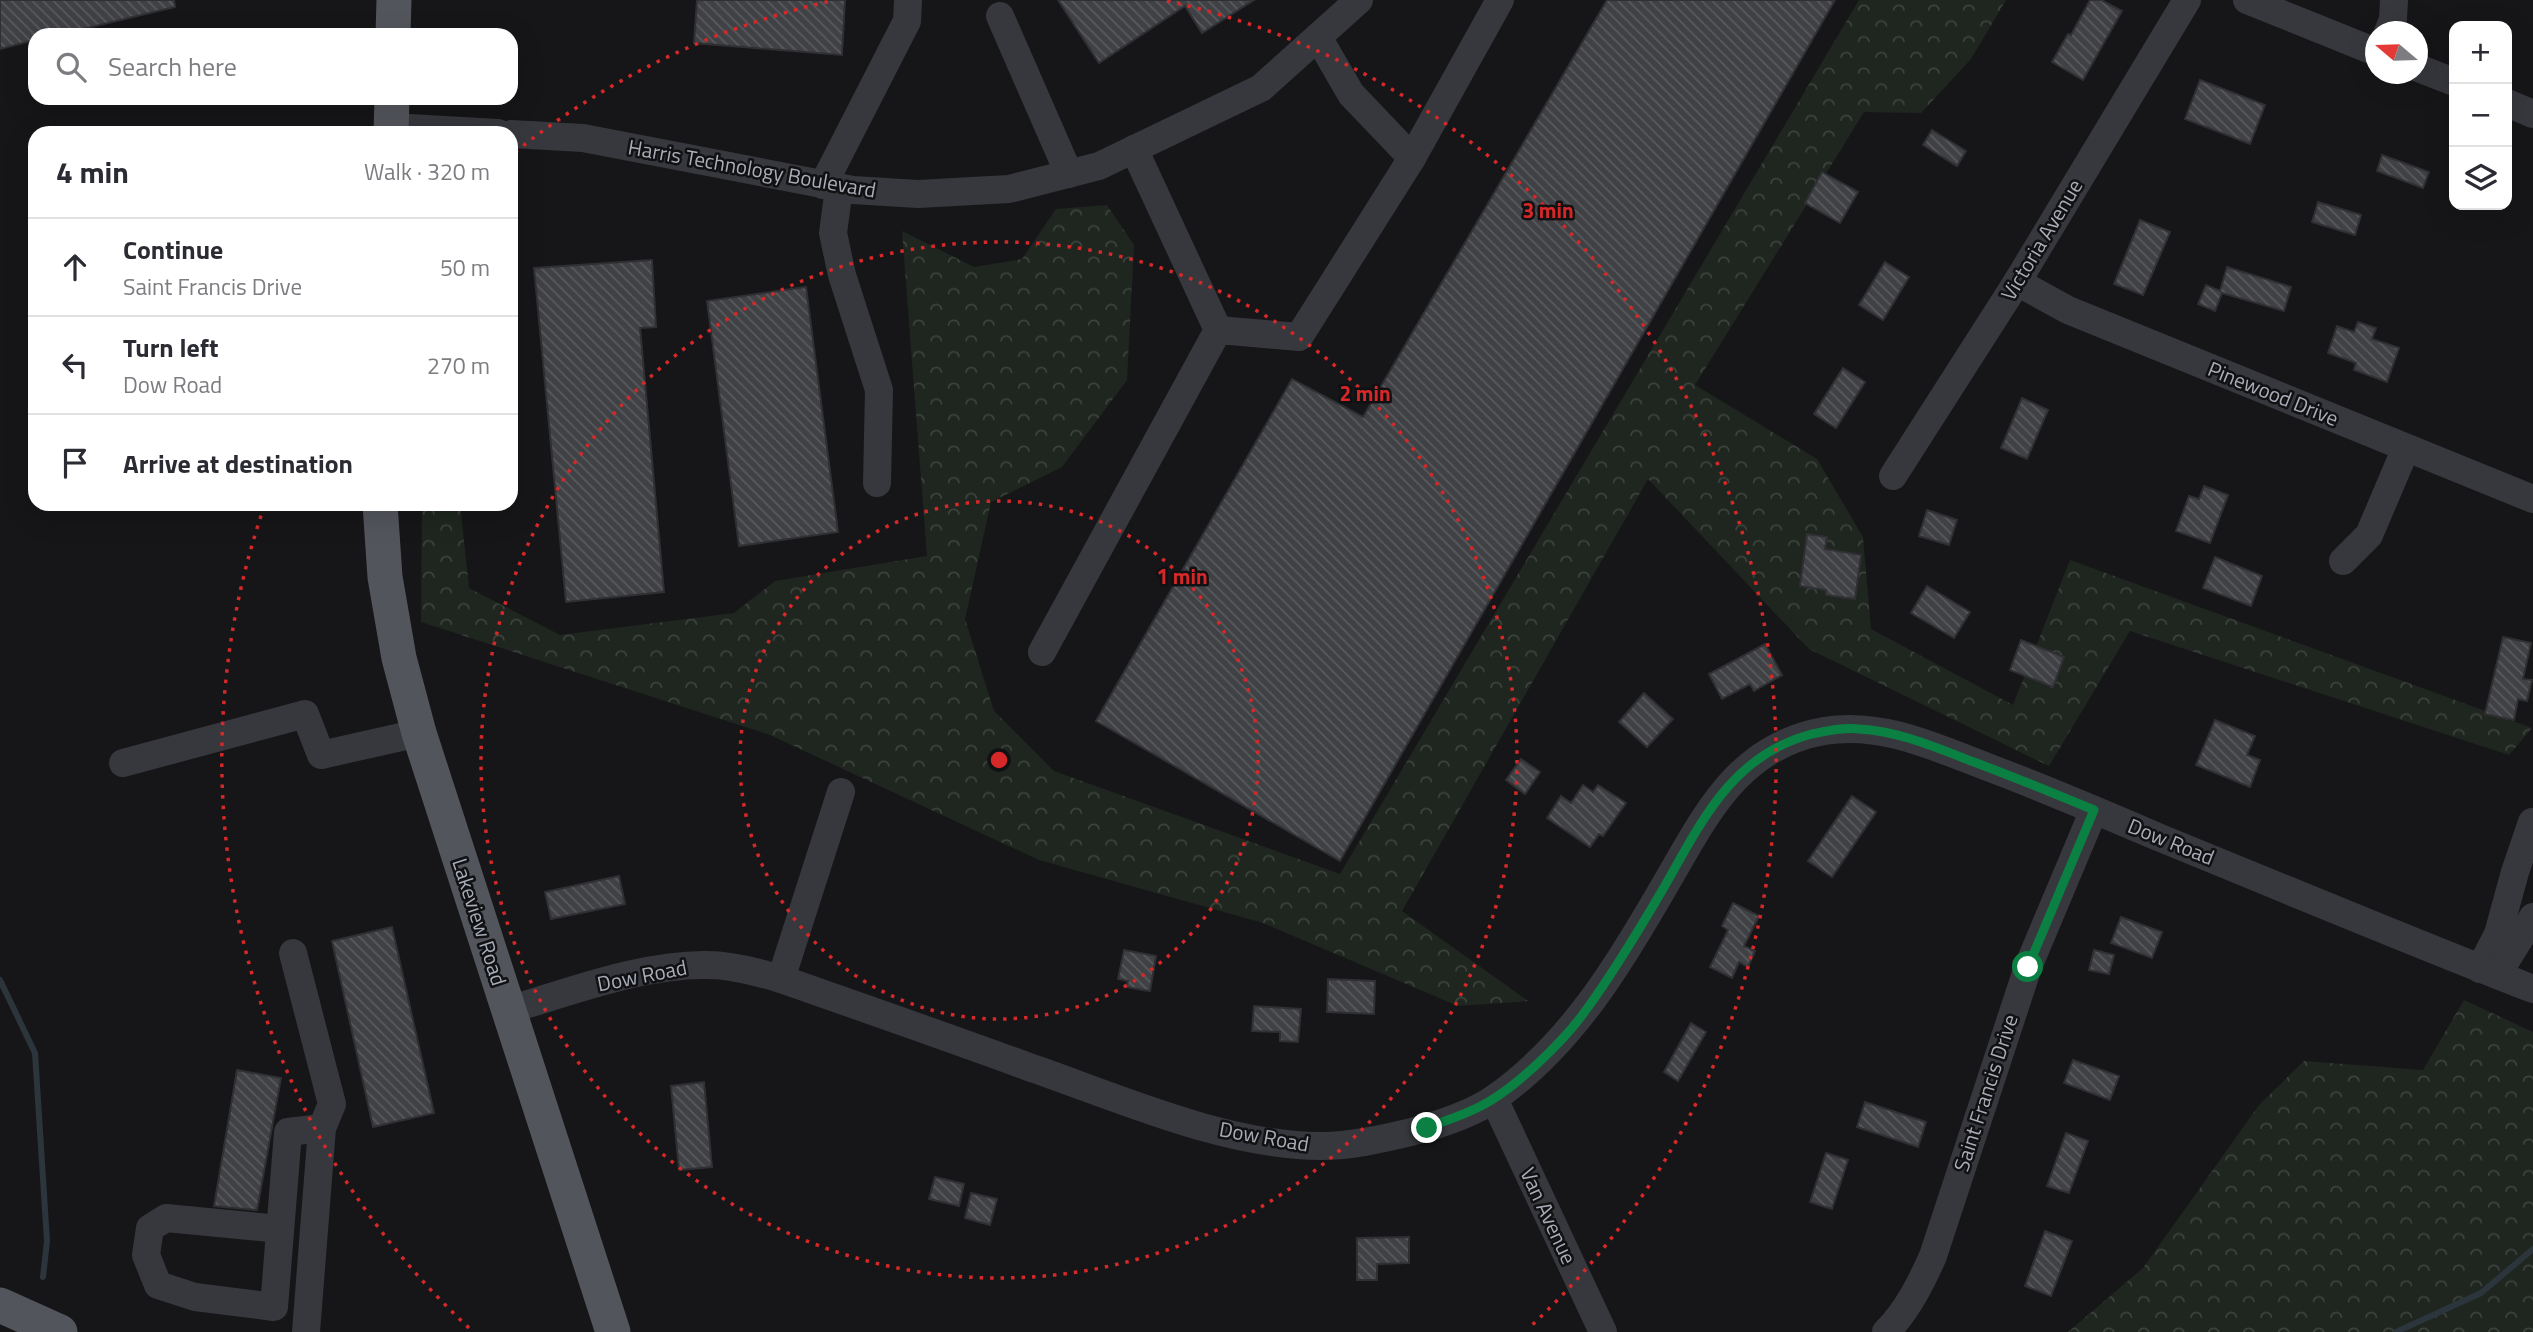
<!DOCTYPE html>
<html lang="en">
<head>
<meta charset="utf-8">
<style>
	:root { --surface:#fff; --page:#f7f7f7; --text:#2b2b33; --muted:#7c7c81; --line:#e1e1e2 }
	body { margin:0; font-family:"Titillium Web",sans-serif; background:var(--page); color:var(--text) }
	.controls { position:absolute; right:21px; top:21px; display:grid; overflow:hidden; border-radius:14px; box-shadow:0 7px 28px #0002 }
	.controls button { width:63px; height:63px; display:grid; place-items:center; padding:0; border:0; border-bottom:2px solid var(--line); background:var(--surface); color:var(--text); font:35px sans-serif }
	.compass { position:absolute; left:2365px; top:21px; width:63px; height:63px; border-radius:50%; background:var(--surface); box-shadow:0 7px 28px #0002; rotate:289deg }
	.stop { position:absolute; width:21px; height:21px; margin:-16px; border:5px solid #0b8043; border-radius:50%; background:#fff }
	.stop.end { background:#0b8043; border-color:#fff; box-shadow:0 2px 7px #0008 }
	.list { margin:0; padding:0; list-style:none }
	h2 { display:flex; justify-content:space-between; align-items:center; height:91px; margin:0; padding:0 28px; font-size:30px }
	h2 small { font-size:23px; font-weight:400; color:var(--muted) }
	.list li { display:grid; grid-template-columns:46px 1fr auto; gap:21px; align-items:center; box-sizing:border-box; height:98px; padding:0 28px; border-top:2px solid var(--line) }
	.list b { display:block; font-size:26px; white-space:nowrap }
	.list p { margin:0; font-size:23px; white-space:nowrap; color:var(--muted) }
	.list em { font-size:23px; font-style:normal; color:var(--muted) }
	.icon { flex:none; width:38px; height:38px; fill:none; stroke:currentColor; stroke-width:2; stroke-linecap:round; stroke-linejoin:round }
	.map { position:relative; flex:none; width:2533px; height:1332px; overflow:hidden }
	.search { position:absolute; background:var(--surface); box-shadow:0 7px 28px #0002; left:28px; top:28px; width:490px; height:77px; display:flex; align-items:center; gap:18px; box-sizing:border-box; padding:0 24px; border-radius:21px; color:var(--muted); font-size:26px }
	.panel { position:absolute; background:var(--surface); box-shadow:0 7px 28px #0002; left:28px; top:126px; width:490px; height:385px; border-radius:21px }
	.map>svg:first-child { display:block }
	.forest { fill:url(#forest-crowns) }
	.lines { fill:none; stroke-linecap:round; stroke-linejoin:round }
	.stream { stroke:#2c353c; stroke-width:6 }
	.building { fill:url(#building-back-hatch); stroke:#303034; stroke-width:2 }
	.minor { stroke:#37383d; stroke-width:28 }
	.major { stroke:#53555c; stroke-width:35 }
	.route { stroke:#0b8043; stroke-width:9 }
	.ring { fill:none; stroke:#d62828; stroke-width:3.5; stroke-dasharray:3.5 7 }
	.labels { text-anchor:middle; stroke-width:5; stroke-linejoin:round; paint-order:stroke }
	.street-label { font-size:21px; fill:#a8adb8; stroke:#111113 }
	.centre { fill:#d62828; stroke:#111113; stroke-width:3.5 }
	.ring-label { font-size:21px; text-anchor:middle; font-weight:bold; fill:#d62828; stroke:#111113; stroke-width:5; stroke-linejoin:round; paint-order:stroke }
</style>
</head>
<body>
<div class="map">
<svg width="2533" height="1332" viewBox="0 0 2533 1332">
	<defs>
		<pattern id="forest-crowns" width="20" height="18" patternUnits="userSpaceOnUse" patternTransform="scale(1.75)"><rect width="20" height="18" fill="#1e261f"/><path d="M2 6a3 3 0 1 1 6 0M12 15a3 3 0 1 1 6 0" fill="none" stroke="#3c433d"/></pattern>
		<pattern id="building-back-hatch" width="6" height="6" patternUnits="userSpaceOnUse" patternTransform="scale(1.75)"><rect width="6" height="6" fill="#404145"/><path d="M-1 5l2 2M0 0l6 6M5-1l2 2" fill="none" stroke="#595a5e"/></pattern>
	</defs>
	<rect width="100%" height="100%" fill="#161618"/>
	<g class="forest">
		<polygon points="1859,0 2006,0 1971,59 1921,113 1864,112 1695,385 1817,459 1863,537 1871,629 2013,705 2070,560 2532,728 2509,755 2130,631 2049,766 1809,649 1648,479 1402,911 1528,1001 1458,1006 1263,923 1039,860 770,735 421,622 422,504 460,504 469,588 560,635 734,613 775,581 927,556 902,231 974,267 1022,259 1056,209 1107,205 1134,245 1127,380 1062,467 991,502 965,619 994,711 1054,771 1340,874"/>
		<polygon points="2464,1000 2533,1032 2533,1332 2068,1332 2143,1268 2259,1105 2304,1061 2423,1070"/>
	</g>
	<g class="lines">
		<g class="stream">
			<polyline points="0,980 35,1053 47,1241 43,1277"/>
			<polyline points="2396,1332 2481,1293 2533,1249"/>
		</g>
	</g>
	<g class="building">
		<polygon points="0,0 174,0 175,7 58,35 35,35 35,40 0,49"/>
		<polygon points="697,0 845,0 842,55 694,43"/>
		<polygon points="1058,0 1254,0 1202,33 1185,6 1099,63"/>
		<polygon points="1607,0 1835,0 1340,861 1096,721 1292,379 1363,417"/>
		<polygon points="2090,0 2101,0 2122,11 2083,80 2052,62 2068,34 2071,35"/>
		<polygon points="2200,80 2265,105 2250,144 2185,119"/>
		<polygon points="1932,130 1966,151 1957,166 1923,145"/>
		<polygon points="2382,155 2429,172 2423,188 2377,171"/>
		<polygon points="1822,172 1858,192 1840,223 1805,203"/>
		<polygon points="2318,202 2361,215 2355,235 2312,222"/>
		<polygon points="2140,220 2170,232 2143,295 2114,284"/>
		<polygon points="652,260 656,327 640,328 664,592 566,602 534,268"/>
		<polygon points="1885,262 1909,277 1883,320 1859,305"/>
		<polygon points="2227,267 2291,287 2284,311 2222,293 2215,311 2198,304 2206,285 2220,291"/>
		<polygon points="806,287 838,532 739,546 707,301"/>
		<polygon points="2358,322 2376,328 2372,339 2399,348 2387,382 2354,370 2356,363 2328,353 2337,326 2354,332"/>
		<polygon points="1843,368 1865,382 1836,428 1814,414"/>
		<polygon points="2022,398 2048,410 2027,459 2001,448"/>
		<polygon points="2204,486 2228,495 2210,543 2176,531 2189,496 2199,499"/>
		<polygon points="1927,510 1957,520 1949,545 1919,536"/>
		<polygon points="1807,534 1827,537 1825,549 1861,555 1855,599 1826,595 1826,590 1800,586"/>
		<polygon points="2215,557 2262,576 2251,606 2203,588"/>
		<polygon points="1927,586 1970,612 1954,638 1911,613"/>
		<polygon points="2503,637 2531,643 2523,679 2532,680 2527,701 2518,699 2514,720 2485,714"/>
		<polygon points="2021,640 2064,657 2053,687 2010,670"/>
		<polygon points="1765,644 1782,675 1754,691 1750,684 1722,699 1709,674"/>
		<polygon points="1644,693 1673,719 1647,747 1619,722"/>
		<polygon points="2215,720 2255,736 2247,755 2260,760 2250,787 2196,765"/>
		<polygon points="1521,759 1540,772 1525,794 1506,780"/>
		<polygon points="1583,785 1593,792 1598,785 1626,803 1603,836 1599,834 1590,847 1547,818 1561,796 1571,803"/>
		<polygon points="1852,796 1876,812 1832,877 1808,861"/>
		<polygon points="619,876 625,904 551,919 545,892"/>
		<polygon points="1733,903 1759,916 1744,946 1755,951 1748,967 1739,962 1732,978 1710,967 1728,930 1722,926"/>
		<polygon points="2121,917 2162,932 2152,958 2111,943"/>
		<polygon points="392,927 434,1113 373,1127 332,941"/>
		<polygon points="1124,950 1156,956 1150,991 1126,987 1128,981 1118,979"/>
		<polygon points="2094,950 2114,955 2109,974 2089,970"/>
		<polygon points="1328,979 1375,981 1374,1014 1327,1012"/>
		<polygon points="1254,1006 1301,1009 1298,1042 1280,1041 1280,1032 1252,1031"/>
		<polygon points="1691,1023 1706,1032 1678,1081 1664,1072"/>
		<polygon points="2073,1060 2119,1076 2110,1100 2064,1083"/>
		<polygon points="237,1070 281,1078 257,1210 214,1206"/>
		<polygon points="704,1082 712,1167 679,1170 671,1086"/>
		<polygon points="1865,1102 1926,1122 1918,1147 1857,1127"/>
		<polygon points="2066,1133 2088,1141 2069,1193 2047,1186"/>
		<polygon points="1826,1153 1848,1160 1832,1209 1810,1202"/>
		<polygon points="935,1177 964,1184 959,1206 929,1199"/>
		<polygon points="971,1193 997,1199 990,1225 965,1218"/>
		<polygon points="2045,1231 2072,1241 2051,1296 2025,1286"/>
		<polygon points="1409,1237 1409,1263 1377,1264 1377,1280 1357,1280 1357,1238"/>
	</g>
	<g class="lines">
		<g class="minor">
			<polyline points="2247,0 2376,52"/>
			<polyline points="1000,16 1069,174"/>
			<polyline points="2388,32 2393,19 2394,0"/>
			<polyline points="1318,37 1351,94 1412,158"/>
			<polyline points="2418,68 2454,82"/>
			<polyline points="2507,103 2533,114"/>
			<polyline points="391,127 498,133"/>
			<polyline points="511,134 583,138 853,190 918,194 1009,189 1099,166 1261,88 1359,0"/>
			<polyline points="1134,149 1218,330"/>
			<polyline points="823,185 907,21 908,0"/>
			<polyline points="839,188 833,233 842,275 879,390 877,483"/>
			<polyline points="2017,282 2068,310 2533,499"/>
			<polyline points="1893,476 2017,282 2187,0"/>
			<polyline points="2343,561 2369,535 2406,448"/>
			<polyline points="1042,652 1218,330 1299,337 1412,158 1500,0"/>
			<polyline points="123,763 305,714 321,755 419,733"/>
			<polyline points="293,953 332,1104 322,1128 306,1332"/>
			<polyline points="2480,969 2498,934 2515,872 2532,822"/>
			<polyline points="2497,975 2533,917"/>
			<polyline points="781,979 841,792"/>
			<path d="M508 1010C570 992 642 964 707 965 732 965 758 972 781 979 864 1008 947 1037 1029 1067 1119 1098 1225 1146 1321 1146 1351 1146 1382 1139 1411 1132 1438 1125 1471 1115 1495 1098 1573 1043 1622 960 1669 878 1708 811 1740 746 1824 731 1882 721 1937 748 1990 768 2046 789 2102 813 2158 837 2283 888 2407 940 2533 989"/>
			<polyline points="1494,1099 1603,1332"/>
			<polyline points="280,1229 166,1218 150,1228 146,1255 158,1285 195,1297 274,1307 288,1132 322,1128"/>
			<path d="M1886 1332C1907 1311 1921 1283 1933 1256L2028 967 2094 810"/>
		</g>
		<g class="major">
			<polyline points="393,35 394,0"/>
			<polyline points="391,133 392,98"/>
			<polyline points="380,504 385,577 399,658 419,733 613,1332"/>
			<polyline points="0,1305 60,1332"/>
		</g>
	</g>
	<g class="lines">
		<path class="route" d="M1427 1128C1444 1121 1464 1115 1481 1106 1515 1089 1564 1041 1586 1010 1614 972 1639 930 1663 889 1701 823 1731 755 1812 734 1827 731 1844 727 1859 729 1898 731 1935 747 1971 761 2012 776 2053 793 2094 810L2028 967"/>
	</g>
	<g class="ring">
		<circle cx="999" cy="760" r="259"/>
		<circle cx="999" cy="760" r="518"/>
		<path d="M469 1328A777 777 0 0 1 264 507M515 152A777 777 0 0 1 831 1M1167 1A777 777 0 0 1 1529 1328"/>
	</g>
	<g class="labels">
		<g class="street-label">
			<text transform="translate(752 169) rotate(10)" y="7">Harris Technology Boulevard</text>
			<text transform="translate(2042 240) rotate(-59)" y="7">Victoria Avenue</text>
			<text transform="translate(2273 394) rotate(22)" y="7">Pinewood Drive</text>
			<text transform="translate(2171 842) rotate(22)" y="7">Dow Road</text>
			<text transform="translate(479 922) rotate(72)" y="7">Lakeview Road</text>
			<text transform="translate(642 976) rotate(-11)" y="7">Dow Road</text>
			<text transform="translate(1986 1093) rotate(-72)" y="7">Saint Francis Drive</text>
			<text transform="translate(1264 1137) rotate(10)" y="7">Dow Road</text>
			<text transform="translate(1548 1216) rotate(65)" y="7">Van Avenue</text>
		</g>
	</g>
	<circle cx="999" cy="760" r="10" class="centre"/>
	<g class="ring-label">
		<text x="1548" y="218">3 min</text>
		<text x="1365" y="401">2 min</text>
		<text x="1182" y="584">1 min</text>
	</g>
</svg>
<div class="controls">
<button>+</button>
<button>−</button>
<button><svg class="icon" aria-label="layers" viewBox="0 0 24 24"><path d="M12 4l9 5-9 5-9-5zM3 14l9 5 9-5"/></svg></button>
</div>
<svg class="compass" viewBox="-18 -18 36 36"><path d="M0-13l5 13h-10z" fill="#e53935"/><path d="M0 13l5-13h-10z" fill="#7c7c81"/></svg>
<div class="stop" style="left:2028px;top:967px"></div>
<div class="stop end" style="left:1427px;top:1128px"></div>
<div class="search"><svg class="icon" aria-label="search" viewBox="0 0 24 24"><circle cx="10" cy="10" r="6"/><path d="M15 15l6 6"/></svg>Search here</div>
<section class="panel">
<h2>4 min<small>Walk · 320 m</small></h2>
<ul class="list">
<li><svg class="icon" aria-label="ahead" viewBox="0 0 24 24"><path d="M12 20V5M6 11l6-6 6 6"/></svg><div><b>Continue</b><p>Saint Francis Drive</p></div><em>50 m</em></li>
<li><svg class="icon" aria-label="left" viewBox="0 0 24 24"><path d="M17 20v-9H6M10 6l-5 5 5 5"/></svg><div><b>Turn left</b><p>Dow Road</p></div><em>270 m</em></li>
<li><svg class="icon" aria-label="arrive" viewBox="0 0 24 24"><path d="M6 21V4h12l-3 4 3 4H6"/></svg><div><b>Arrive at destination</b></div></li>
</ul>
</section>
</div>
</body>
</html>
